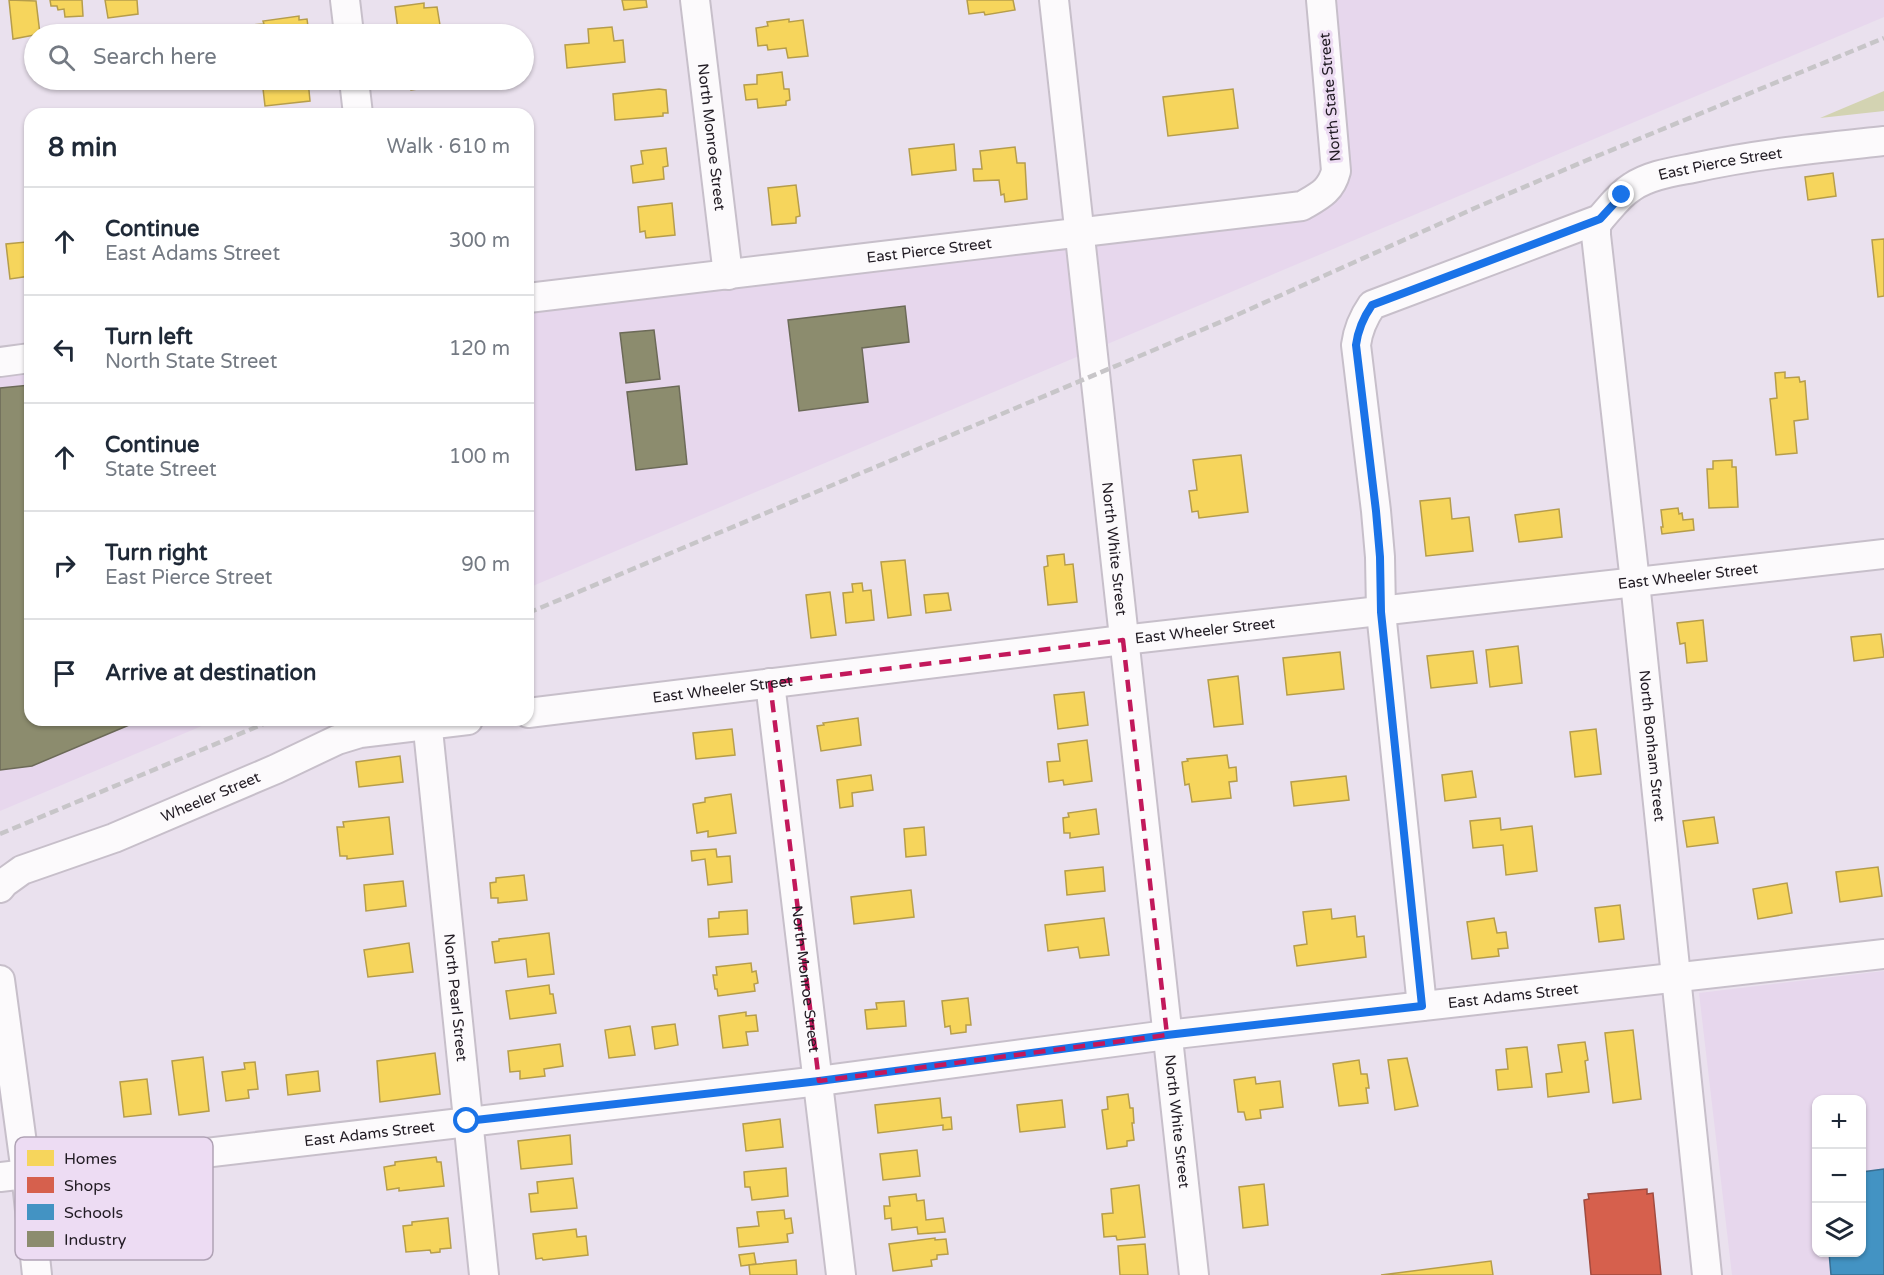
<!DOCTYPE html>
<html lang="en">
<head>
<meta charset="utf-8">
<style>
	:root { --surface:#fff; --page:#f6f6f7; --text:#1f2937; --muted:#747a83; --line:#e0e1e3 }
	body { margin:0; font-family:"Varela Round",sans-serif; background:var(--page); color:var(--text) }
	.controls { position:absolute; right:18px; bottom:18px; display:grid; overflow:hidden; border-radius:12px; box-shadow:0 2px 4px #0004 }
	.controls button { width:54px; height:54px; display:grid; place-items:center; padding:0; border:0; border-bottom:2px solid var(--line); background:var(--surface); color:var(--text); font:30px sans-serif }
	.stop { position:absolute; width:18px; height:18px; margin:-14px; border:4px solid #1a73e8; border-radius:50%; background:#fff }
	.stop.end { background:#1a73e8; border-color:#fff; box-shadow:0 2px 6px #0008 }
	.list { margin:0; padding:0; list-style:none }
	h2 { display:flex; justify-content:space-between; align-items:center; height:78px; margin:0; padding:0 24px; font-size:26px }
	h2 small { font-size:20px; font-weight:400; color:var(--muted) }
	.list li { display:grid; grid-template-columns:39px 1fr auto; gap:18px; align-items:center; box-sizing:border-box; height:108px; padding:0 24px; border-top:2px solid var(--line) }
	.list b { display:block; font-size:22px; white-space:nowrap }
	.list p { margin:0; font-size:20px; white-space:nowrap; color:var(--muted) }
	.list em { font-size:20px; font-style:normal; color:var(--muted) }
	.icon { flex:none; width:33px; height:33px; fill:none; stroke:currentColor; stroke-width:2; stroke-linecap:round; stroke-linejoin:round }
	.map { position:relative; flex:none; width:1884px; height:1275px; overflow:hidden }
	.search { position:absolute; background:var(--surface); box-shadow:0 2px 4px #0004; left:24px; top:24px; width:510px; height:66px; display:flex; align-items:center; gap:15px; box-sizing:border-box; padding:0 21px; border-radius:33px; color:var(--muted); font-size:22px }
	.panel { position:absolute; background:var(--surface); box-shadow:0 2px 4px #0004; left:24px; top:108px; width:510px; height:618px; border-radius:18px }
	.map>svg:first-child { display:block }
	.built { fill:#e7d7ed; fill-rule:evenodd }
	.green { fill:#d3d3b2 }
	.homes { fill:#f6d55c; stroke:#b69d4b; stroke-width:1.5 }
	.shops { fill:#d6604d; stroke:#a04b40; stroke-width:1.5 }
	.schools { fill:#4393c3; stroke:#396f93; stroke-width:1.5 }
	.industry { fill:#8c8c6e; stroke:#6c6a58; stroke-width:1.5 }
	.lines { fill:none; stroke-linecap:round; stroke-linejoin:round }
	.minor-casing { stroke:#c7bfca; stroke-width:32 }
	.minor { stroke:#fcfafc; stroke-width:28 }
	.rail { stroke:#c7c5c8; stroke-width:4.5; stroke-dasharray:9 4.5; stroke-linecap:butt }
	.route { stroke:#1a73e8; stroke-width:8 }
	.marked { fill:none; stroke:#c2185b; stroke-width:4.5; stroke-dasharray:12 8; stroke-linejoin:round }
	.labels { text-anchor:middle; stroke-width:6; stroke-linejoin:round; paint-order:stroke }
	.street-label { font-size:15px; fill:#211b23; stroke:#eddcf3 }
	.key { fill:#eddcf3; stroke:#b0a2b5; stroke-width:1.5 }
	.key-label { font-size:16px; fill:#211b23 }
</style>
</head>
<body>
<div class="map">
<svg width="1884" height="1275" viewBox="0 0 1884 1275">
	<rect width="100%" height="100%" fill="#eae1ee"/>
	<g class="built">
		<polygon points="1321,0 1884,0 1884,17 528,588 528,298 1326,193"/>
		<polygon points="30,358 30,720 216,720 0,811 0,362"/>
		<path d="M1884 971V1275H1732L1699 993ZM1816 1100H1862V1252H1816Z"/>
	</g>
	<polygon class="green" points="1884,91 1884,111 1820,118"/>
	<g class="homes">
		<polygon points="9,0 36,1 40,34 13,39"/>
		<polygon points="50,0 82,0 83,16 65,17 64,9 58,10 57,6 51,6"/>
		<polygon points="105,0 137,0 138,14 108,18"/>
		<polygon points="622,0 646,0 647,7 624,10"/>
		<polygon points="967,0 1013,0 1015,10 985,15 984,12 969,14"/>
		<polygon points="424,3 424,8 437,7 440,25 398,30 395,7"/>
		<polygon points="299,16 299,20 307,19 309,34 253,34 252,25 264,24 263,21"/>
		<polygon points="789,19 789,22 803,20 808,56 788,58 786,48 768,50 767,45 758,46 756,28 768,26 767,22"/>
		<polygon points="612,27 614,41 623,40 625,62 567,68 565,45 589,43 588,29"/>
		<polygon points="782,72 784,89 789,89 790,100 786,101 786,105 758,108 757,99 746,100 744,85 757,84 757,75"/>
		<polygon points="262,80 308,80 310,101 265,106"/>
		<polygon points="409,80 439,80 440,86 411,90"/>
		<polygon points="659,89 666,90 668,113 663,113 663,116 615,120 613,94"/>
		<polygon points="1233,89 1238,128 1168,136 1163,97"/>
		<polygon points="954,144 956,170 912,175 909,149"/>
		<polygon points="1015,147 1017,163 1025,163 1027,199 1005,202 1004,194 1001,195 999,180 974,181 973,169 982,169 980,151"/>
		<polygon points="666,148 668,166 663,167 664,179 633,183 631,166 643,164 641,151"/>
		<polygon points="1833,173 1836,196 1808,200 1805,177"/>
		<polygon points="796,185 800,216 796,217 796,223 772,225 768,188"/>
		<polygon points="672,203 675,235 646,238 645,231 640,232 638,207"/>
		<polygon points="1884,239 1884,296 1878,297 1872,240"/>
		<polygon points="26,242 26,249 30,248 30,276 10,279 6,244"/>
		<polygon points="1785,372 1785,378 1799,377 1800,382 1805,381 1808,419 1794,421 1797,453 1776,455 1770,399 1777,398 1775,373"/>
		<polygon points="1241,455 1248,512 1199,518 1198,511 1192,512 1189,491 1197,490 1193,460"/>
		<polygon points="1732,460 1732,467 1736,467 1738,507 1709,508 1707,469 1713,469 1713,461"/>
		<polygon points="1450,498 1452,519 1469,517 1473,551 1426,556 1420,501"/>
		<polygon points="1678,508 1679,514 1682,513 1683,520 1693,519 1694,530 1662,534 1661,527 1663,527 1661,510"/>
		<polygon points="1559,509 1562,537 1519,542 1515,515"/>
		<polygon points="1064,554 1065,565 1073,564 1077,602 1048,605 1044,567 1048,566 1047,556"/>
		<polygon points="905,560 911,615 888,618 881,562"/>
		<polygon points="862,583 863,591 871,590 874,620 846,623 843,593 853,592 852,584"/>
		<polygon points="830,592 836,635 811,638 806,595"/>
		<polygon points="948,593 951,610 926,613 924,595"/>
		<polygon points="1703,620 1707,661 1687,663 1685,643 1680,644 1677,623"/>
		<polygon points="1881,634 1884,657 1854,661 1851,637"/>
		<polygon points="1518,646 1522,683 1490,687 1486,650"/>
		<polygon points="1473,651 1477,683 1431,688 1427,656"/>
		<polygon points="1340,652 1344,689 1287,695 1283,658"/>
		<polygon points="1238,676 1243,724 1214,727 1208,680"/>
		<polygon points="1084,692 1088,725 1058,729 1054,695"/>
		<polygon points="858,718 861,745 821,751 817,726 824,725 823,723"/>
		<polygon points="732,729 735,755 696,759 693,733"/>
		<polygon points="1596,729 1601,774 1575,777 1570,732"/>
		<polygon points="1087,740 1092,781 1064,785 1063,780 1049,782 1047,762 1060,761 1058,744"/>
		<polygon points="1227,755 1229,768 1236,767 1237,781 1229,782 1231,798 1192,802 1189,784 1185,785 1182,762 1188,761 1187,759"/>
		<polygon points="400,756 403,782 359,787 356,762"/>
		<polygon points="1472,771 1476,797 1445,801 1442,775"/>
		<polygon points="871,775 873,790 852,793 853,806 840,808 837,780"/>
		<polygon points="1346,776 1349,800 1294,806 1291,782"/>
		<polygon points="731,794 736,833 708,837 708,831 697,833 693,804 705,802 705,798"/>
		<polygon points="1096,809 1099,834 1070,838 1070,833 1064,833 1063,818 1069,817 1068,813"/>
		<polygon points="389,817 393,854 347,859 347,856 340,856 337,827 344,827 343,822"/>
		<polygon points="1714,817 1718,843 1687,847 1683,821"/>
		<polygon points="1500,818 1501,830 1532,826 1537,871 1506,875 1503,845 1473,848 1470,821"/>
		<polygon points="924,827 926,855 906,857 904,829"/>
		<polygon points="716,849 717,857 730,856 732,882 708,885 705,859 692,861 691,851"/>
		<polygon points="1103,867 1105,891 1067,895 1065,871"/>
		<polygon points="1878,867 1882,896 1840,902 1836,872"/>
		<polygon points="524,875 527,900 498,903 498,898 491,898 490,883 496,882 496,878"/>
		<polygon points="403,881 406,906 366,911 364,885"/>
		<polygon points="1787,883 1792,913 1758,919 1753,889"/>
		<polygon points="911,890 914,917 854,924 851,897"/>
		<polygon points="1620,905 1624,939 1599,942 1595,908"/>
		<polygon points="1331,909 1332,919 1355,916 1357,937 1364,936 1366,957 1297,966 1294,946 1307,944 1303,912"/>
		<polygon points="747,910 748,934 709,937 708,919 719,918 719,912"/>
		<polygon points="1104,918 1109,955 1080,958 1078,947 1048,951 1045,925"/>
		<polygon points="1494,918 1497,933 1506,932 1508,948 1498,949 1499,956 1472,959 1467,922"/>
		<polygon points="549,933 554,974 528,977 526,959 495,963 492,942 499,941 499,939"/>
		<polygon points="409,943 413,972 368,977 364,950"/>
		<polygon points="751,963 752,972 756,971 758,983 754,984 755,991 718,996 717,989 715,989 713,975 717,975 716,967"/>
		<polygon points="549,985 550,994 553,994 556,1013 510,1019 506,991"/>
		<polygon points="968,998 971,1025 966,1025 966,1032 951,1034 950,1026 945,1027 942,1001"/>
		<polygon points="904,1001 906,1026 867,1029 865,1010 877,1009 876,1003"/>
		<polygon points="746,1012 746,1016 756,1015 758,1031 746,1032 748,1045 723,1048 719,1016"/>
		<polygon points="675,1024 678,1045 655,1049 652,1027"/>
		<polygon points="630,1026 635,1055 609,1058 605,1030"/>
		<polygon points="1633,1030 1641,1099 1613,1103 1605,1033"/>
		<polygon points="1585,1042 1588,1060 1585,1061 1589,1092 1548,1097 1546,1074 1562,1072 1558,1045"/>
		<polygon points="560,1044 563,1066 544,1069 545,1076 520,1079 520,1071 510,1072 508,1051"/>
		<polygon points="1527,1047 1532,1087 1498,1090 1496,1070 1508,1069 1506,1049"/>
		<polygon points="435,1053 440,1094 380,1102 377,1061"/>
		<polygon points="203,1057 209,1111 179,1115 172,1061"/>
		<polygon points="1407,1058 1418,1106 1395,1110 1388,1060"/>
		<polygon points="1359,1060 1361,1074 1367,1074 1369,1088 1366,1088 1368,1103 1339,1106 1333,1064"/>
		<polygon points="255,1062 258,1089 248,1090 249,1098 226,1101 222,1072 245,1069 244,1063"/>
		<polygon points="318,1071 320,1091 288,1095 286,1075"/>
		<polygon points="1255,1077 1256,1084 1280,1081 1283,1107 1260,1110 1261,1118 1246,1120 1244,1112 1238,1112 1234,1080"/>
		<polygon points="147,1079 151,1114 124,1117 120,1082"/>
		<polygon points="1128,1094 1130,1108 1133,1108 1134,1123 1132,1123 1134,1140 1127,1141 1127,1146 1107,1149 1102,1110 1108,1109 1107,1097"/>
		<polygon points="940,1098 942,1118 951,1117 952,1129 943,1130 943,1125 878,1133 875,1105"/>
		<polygon points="1062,1100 1065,1127 1020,1132 1017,1105"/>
		<polygon points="780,1119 783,1147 746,1151 743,1124"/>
		<polygon points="570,1135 572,1164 521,1169 518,1141"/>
		<polygon points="917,1150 920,1176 883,1180 880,1154"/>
		<polygon points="436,1157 437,1162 441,1162 444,1186 399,1191 399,1188 387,1190 384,1167 395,1165 395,1162"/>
		<polygon points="786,1168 788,1196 752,1200 750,1187 745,1187 744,1172"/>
		<polygon points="573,1178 577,1208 531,1212 529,1194 538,1193 537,1182"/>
		<polygon points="1264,1184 1268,1225 1243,1228 1239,1187"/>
		<polygon points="1139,1185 1145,1237 1117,1240 1116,1236 1104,1237 1102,1214 1113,1213 1111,1189"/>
		<polygon points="916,1194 917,1201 924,1200 926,1220 943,1218 945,1232 918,1234 917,1227 892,1230 891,1218 885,1219 884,1206 890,1206 889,1197"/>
		<polygon points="784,1210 785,1219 791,1218 793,1233 787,1234 788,1242 739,1247 737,1228 759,1226 757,1212"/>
		<polygon points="448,1218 451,1248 440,1249 440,1252 431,1253 430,1250 406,1252 403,1226 412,1225 412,1222"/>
		<polygon points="576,1229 577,1237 586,1236 588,1255 543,1260 542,1258 536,1259 533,1234"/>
		<polygon points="935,1238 935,1240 946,1239 948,1254 937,1255 937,1259 931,1260 932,1266 893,1271 889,1244"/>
		<polygon points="1145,1244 1148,1275 1120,1275 1118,1246"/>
		<polygon points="754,1253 756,1264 741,1266 739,1255"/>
		<polygon points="796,1260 797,1275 750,1275 749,1265"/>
		<polygon points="1491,1261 1493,1275 1381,1275"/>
	</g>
	<polygon class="shops" points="1647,1189 1647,1194 1653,1193 1661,1275 1591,1275 1584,1200 1589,1199 1588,1194"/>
	<polygon class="schools" points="1884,1169 1884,1275 1831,1275 1829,1252 1862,1252 1862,1172"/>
	<g class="industry">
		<polygon points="905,306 909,342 862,348 868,402 799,411 788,320"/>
		<polygon points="654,330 660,379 626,383 620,333"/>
		<polygon points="30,385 30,720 141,720 32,766 0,770 0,388"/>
		<polygon points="679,386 687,464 636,470 627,392"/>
	</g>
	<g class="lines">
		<g class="minor-casing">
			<g id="minor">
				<polyline points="345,0 349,34"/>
				<path id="s1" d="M695 0 728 275"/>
				<path id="s2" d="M1054 0 1194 1275"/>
				<polyline points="354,80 358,114"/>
				<path id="s3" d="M1600 219 1596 225V235L1635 582 1707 1275"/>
				<path id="s4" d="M528 298 1302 206C1319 196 1331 191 1336 171L1321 0"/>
				<polyline points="0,362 30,358"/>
				<path id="s5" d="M770 683 841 1275"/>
				<path id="s6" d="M528 713 1123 640 1884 554"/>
				<path id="s7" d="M427 720 484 1275"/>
				<path id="s8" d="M0 888 4 883 22 870 114 838 276 769 337 740 360 733 468 720"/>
				<polyline points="0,980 26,1173 37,1275"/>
				<path id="s9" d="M1422 1006 1381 612 1380 557 1376 511 1356 345C1358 329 1363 318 1372 305L1600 219C1610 208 1619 195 1632 187 1650 175 1673 172 1693 168 1756 154 1820 148 1884 141"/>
				<path id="s10" d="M0 1177 819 1081 1167 1035 1884 954"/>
			</g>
		</g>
		<use href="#minor" class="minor"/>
		<g class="rail">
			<polyline points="528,613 1230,318 1475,208 1585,161 1884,38"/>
			<polyline points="0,834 273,720"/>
		</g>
	</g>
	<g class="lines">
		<path class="route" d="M467 1121 819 1081 1167 1035 1422 1006 1381 612 1380 557 1376 511 1356 345C1358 329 1363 318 1372 305L1600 219 1622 195"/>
	</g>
	<path class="marked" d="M1123 640 1167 1035 819 1081 770 683Z"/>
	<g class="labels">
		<g class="street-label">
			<text transform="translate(1330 97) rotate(-95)" y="5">North State Street</text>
			<text dy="5" stroke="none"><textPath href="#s1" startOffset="138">North Monroe Street</textPath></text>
			<text dy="5" stroke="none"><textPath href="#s9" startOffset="1089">East Pierce Street</textPath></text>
			<text dy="5" stroke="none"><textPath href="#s4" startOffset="404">East Pierce Street</textPath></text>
			<text dy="5" stroke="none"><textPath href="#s2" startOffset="552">North White Street</textPath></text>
			<text dy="5" stroke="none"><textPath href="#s6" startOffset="1168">East Wheeler Street</textPath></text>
			<text dy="5" stroke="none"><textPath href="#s6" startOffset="682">East Wheeler Street</textPath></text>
			<text dy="5" stroke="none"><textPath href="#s6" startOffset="196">East Wheeler Street</textPath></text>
			<text dy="5" stroke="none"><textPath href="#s3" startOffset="531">North Bonham Street</textPath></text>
			<text dy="5" stroke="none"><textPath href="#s8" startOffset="231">Wheeler Street</textPath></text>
			<text dy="5" stroke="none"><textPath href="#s5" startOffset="298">North Monroe Street</textPath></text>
			<text dy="5" stroke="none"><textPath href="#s10" startOffset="1524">East Adams Street</textPath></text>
			<text dy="5" stroke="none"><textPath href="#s7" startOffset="279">North Pearl Street</textPath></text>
			<text dy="5" stroke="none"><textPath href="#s2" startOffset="1128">North White Street</textPath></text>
			<text dy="5" stroke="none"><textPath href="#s10" startOffset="372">East Adams Street</textPath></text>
		</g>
	</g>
	<rect x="15" y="1137" width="198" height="123" rx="9" class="key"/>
	<rect x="27" y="1150" width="27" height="16" fill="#f6d55c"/>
	<rect x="27" y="1177" width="27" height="16" fill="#d6604d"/>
	<rect x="27" y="1204" width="27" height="16" fill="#4393c3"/>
	<rect x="27" y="1231" width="27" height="16" fill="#8c8c6e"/>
	<g class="key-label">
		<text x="64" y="1164">Homes</text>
		<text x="64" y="1191">Shops</text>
		<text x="64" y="1218">Schools</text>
		<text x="64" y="1245">Industry</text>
	</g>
</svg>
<div class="controls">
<button>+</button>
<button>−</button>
<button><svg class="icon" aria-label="layers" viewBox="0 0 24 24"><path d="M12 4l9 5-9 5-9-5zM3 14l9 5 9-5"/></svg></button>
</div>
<div class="stop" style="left:467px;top:1121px"></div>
<div class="stop end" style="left:1622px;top:195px"></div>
<div class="search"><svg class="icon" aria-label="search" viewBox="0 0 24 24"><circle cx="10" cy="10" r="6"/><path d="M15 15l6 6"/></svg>Search here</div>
<section class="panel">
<h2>8 min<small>Walk · 610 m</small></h2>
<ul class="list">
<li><svg class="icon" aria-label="ahead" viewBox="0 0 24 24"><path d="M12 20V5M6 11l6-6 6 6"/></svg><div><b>Continue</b><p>East Adams Street</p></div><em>300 m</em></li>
<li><svg class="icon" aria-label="left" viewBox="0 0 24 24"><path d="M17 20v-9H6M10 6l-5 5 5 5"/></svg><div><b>Turn left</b><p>North State Street</p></div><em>120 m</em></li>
<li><svg class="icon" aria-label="ahead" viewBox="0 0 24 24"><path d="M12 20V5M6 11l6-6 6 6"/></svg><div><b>Continue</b><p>State Street</p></div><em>100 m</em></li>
<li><svg class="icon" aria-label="right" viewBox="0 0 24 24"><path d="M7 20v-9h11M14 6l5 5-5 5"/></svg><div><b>Turn right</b><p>East Pierce Street</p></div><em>90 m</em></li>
<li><svg class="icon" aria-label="arrive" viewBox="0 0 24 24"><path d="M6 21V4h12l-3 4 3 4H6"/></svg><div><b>Arrive at destination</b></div></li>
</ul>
</section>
</div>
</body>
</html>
